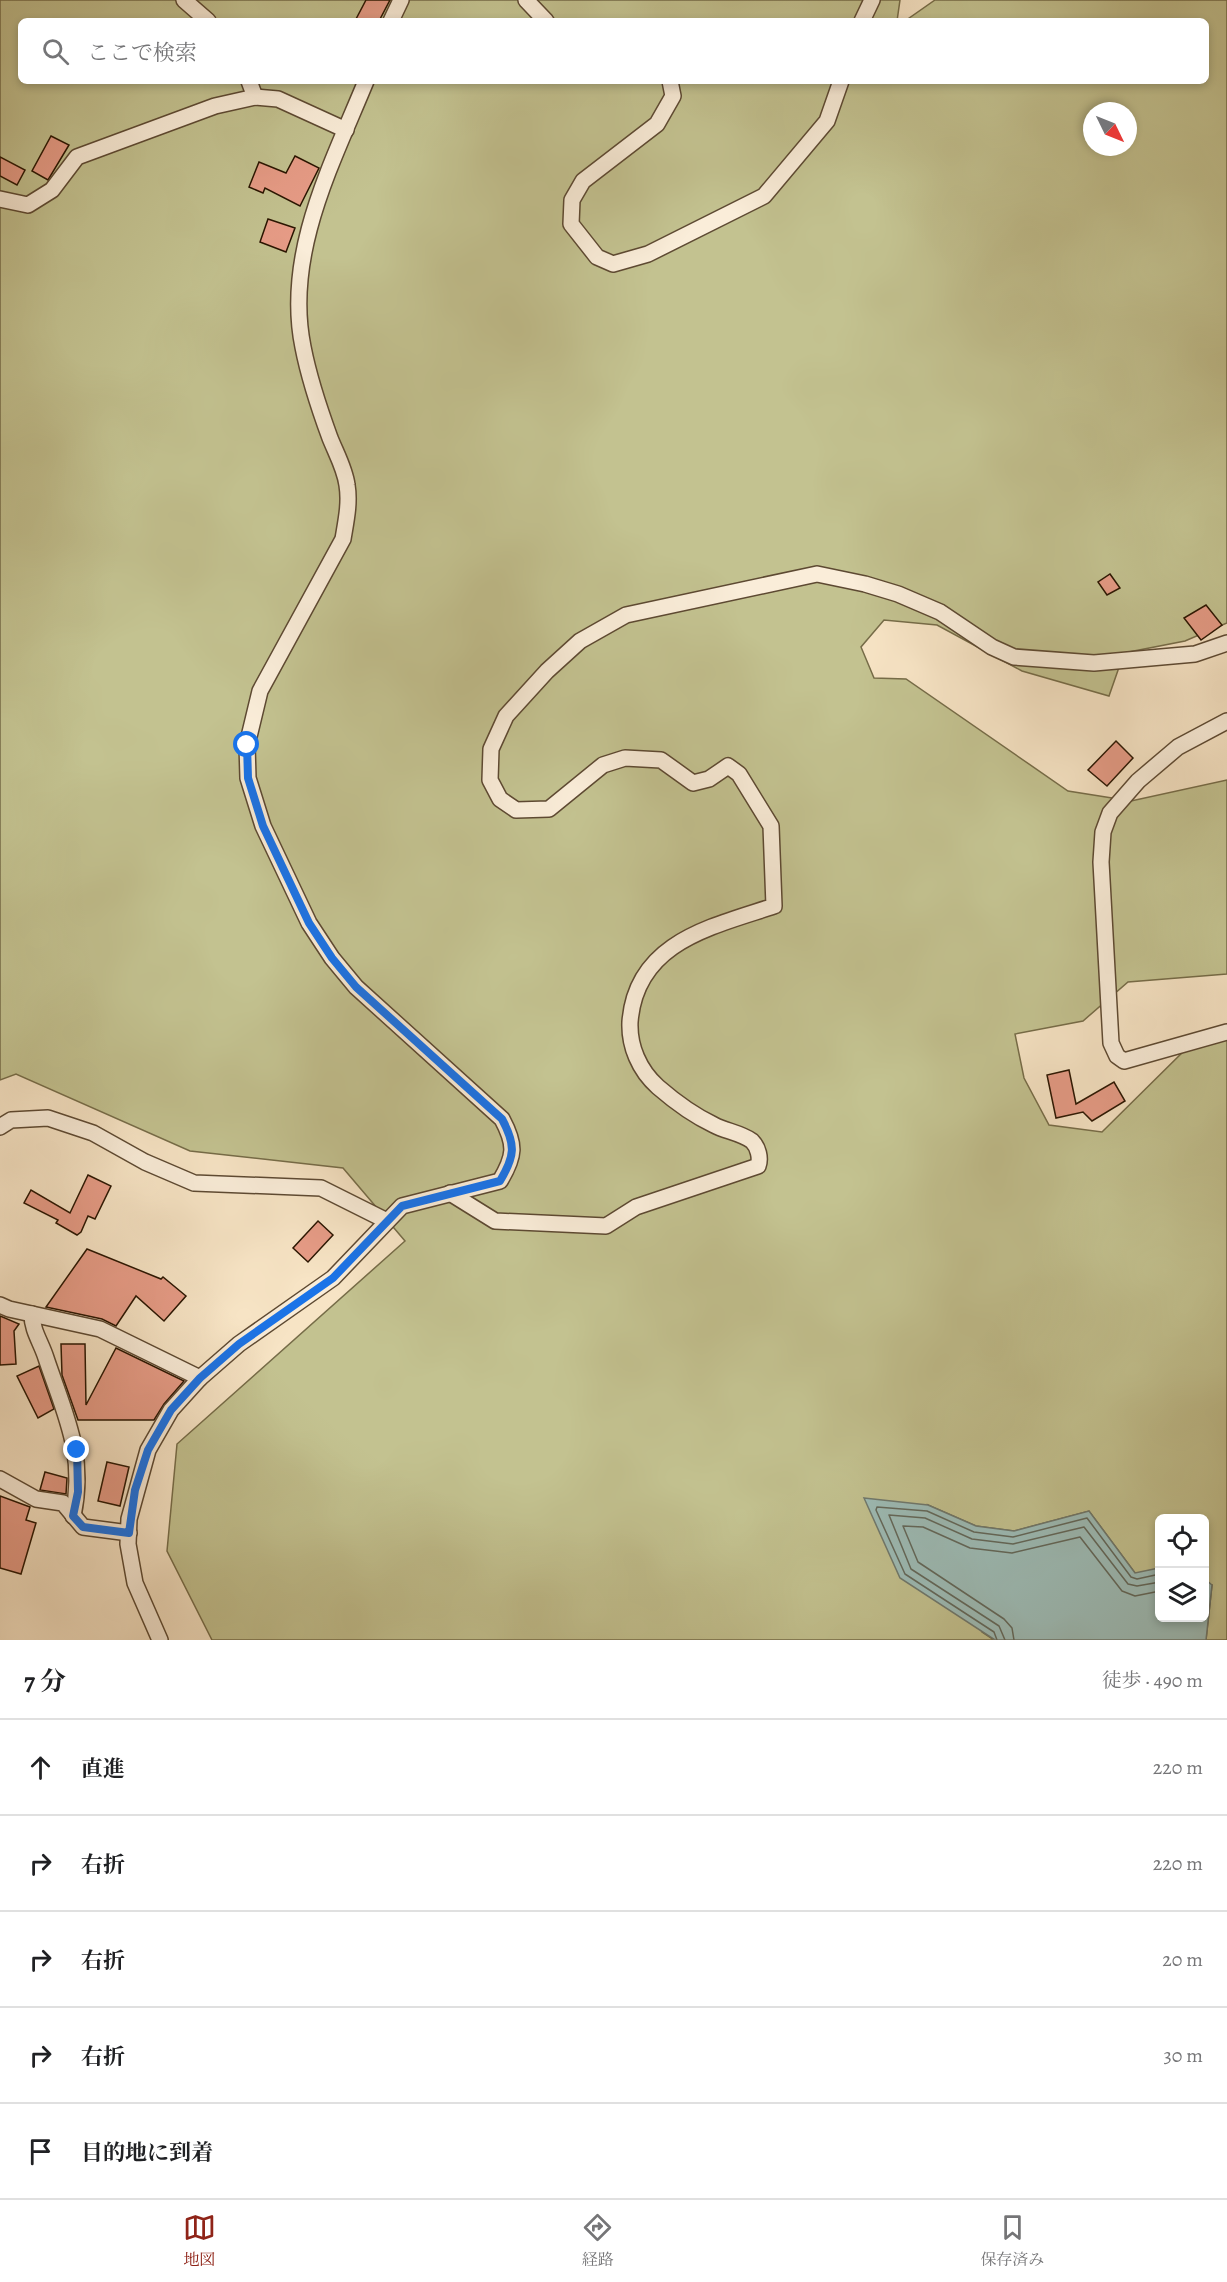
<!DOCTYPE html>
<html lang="ja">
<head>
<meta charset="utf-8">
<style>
	:root { --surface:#fff; --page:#f6f6f6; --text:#202124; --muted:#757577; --line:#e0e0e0; --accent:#8f2418 }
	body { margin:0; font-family:Alegreya,"Noto Serif JP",serif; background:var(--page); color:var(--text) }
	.controls { position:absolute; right:18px; bottom:18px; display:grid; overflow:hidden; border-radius:9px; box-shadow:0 3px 9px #0003 }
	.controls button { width:54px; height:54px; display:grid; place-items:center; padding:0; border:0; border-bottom:2px solid var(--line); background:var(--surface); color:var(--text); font:30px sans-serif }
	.compass { position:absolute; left:1083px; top:102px; width:54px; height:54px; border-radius:50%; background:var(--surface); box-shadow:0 3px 9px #0003; rotate:133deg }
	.stop { position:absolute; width:18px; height:18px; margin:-14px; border:4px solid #1a73e8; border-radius:50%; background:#fff }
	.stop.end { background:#1a73e8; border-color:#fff; box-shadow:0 2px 6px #0008 }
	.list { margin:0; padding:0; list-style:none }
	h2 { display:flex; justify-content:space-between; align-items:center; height:78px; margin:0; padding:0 24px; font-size:26px }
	h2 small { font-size:20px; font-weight:400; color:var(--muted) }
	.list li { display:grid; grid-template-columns:39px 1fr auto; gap:18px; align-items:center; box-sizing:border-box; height:96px; padding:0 24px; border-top:2px solid var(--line) }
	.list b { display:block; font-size:22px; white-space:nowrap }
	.list em { font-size:20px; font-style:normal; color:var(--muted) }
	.icon { flex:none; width:33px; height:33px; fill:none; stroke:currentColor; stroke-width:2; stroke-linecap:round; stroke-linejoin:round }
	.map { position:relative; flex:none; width:1227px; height:1640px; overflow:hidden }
	.search { position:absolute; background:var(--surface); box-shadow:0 3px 9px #0003; left:18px; right:18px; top:18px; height:66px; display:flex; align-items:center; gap:15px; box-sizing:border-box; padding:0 21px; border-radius:9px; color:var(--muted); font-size:22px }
	.sheet { height:558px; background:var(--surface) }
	nav { display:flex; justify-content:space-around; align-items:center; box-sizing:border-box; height:84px; border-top:2px solid var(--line); background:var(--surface); font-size:16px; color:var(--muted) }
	nav a { display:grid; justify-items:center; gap:3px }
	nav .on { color:var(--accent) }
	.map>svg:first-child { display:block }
	.green { fill:#c3c290; stroke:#766c48; stroke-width:1.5; fill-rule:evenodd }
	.water { fill:#9ebeb9; stroke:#707a6f; stroke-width:1.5 }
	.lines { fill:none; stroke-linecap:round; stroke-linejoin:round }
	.shore { stroke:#646a5d; stroke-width:1.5 }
	.building { fill:#e79c87; stroke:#2a1501; stroke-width:1.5 }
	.street-casing { stroke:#5d4932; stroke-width:18 }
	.street { stroke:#faedd9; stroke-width:15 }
	.route { stroke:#1a73e8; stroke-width:8 }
</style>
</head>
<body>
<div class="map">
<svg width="1227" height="1640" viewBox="0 0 1227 1640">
	<rect width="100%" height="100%" fill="#f7e4c5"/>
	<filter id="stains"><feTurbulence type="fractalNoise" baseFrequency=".00333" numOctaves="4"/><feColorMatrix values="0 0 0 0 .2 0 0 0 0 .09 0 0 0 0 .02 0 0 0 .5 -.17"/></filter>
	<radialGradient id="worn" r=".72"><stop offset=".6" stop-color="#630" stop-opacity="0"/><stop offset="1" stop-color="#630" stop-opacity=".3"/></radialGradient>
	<path class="green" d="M0 0H900L897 21H21V81H1206V21H905L935 0H1227V623L1185 641 1124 653 1109 696 1022 671 937 625 884 620 861 647 874 678 906 679 1068 791 1131 801 1227 780V974L1128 982 1083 1021 1015 1034 1024 1078 1049 1125 1102 1132 1188 1047 1227 1037V1640H1206L1212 1585 1205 1584 1204 1518H1160L1159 1577 1135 1573 1089 1511 1014 1531 976 1526 928 1505 982 1632 994 1640H212L167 1551 177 1444 405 1241 343 1168 190 1151 16 1074 0 1080ZM1092 111H1128V147H1092Z"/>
	<polygon class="water" points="864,1498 928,1505 976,1526 1014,1531 1089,1511 1135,1573 1159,1568 1160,1618 1204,1618 1205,1579 1212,1585 1206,1640 995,1640 900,1578"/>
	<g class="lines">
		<g class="shore">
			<polyline points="997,1640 994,1632 905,1574 876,1510 877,1507 927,1511 974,1532 1013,1537 1087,1518 1131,1577 1137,1579 1160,1574"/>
			<polyline points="1005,1640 999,1626 911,1569 889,1515 925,1518 972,1539 1013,1544 1084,1527 1128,1584 1137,1586 1160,1582"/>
			<polyline points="1014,1640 1012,1628 1004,1619 918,1562 903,1526 923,1527 970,1548 1012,1553 1080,1537 1122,1591 1135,1596 1160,1591"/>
		</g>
	</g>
	<g class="building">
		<polygon points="366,0 390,0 379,21 355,21"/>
		<polygon points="51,136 69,145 48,180 32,171"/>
		<polygon points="295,156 319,168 300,206 265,188 263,193 249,187 259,162 286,173"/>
		<polygon points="0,157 25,170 17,185 0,176"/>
		<polygon points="268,219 295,228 286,252 260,242"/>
		<polygon points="1110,574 1120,588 1107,595 1098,582"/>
		<polygon points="1206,605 1222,625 1201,640 1184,618"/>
		<polygon points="1116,741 1133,758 1107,786 1088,770"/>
		<polygon points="1069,1070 1076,1104 1114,1082 1125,1101 1092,1121 1083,1112 1056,1118 1047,1075"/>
		<polygon points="88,1175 111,1186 95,1219 88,1216 81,1232 77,1235 56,1223 58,1220 24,1203 31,1190 70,1213"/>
		<polygon points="318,1221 333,1235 308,1262 293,1248"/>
		<polygon points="87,1249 161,1279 163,1277 186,1296 164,1321 136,1296 116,1326 102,1319 46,1307"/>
		<polygon points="0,1316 19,1324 14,1331 16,1364 0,1365"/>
		<polygon points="61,1344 85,1344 86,1405 116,1348 184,1381 164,1404 154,1420 78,1420 62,1375"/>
		<polygon points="39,1366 54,1409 38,1418 17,1376"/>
		<polygon points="107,1462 129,1467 120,1506 98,1501"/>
		<polygon points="45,1472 67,1478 66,1494 40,1490"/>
		<polygon points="0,1496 30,1507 26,1520 36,1523 21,1574 0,1568"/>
	</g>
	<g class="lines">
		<g class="street-casing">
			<g id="street">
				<polyline points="184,0 208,21"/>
				<polyline points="526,0 546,21"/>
				<polyline points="391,21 401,0"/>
				<polyline points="862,21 872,0"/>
				<polyline points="249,81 255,97"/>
				<polyline points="670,81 673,96 657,124 583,181 572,200 571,224 597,257 613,264 648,254 764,196 827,121 841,81"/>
				<polyline points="0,199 28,205 52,190 77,157 215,106 255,97 278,99 346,130"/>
				<polyline points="1227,721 1178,747 1138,781 1110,813 1103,832 1101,862 1111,1043 1117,1056 1124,1061 1227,1032"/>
				<polyline points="0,1127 11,1120 48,1118 93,1133 145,1162 194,1183 321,1188 387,1221"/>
				<path d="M450 1193 495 1221 606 1226 636 1207 758 1166C761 1158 758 1147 752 1141 741 1133 725 1131 714 1125 695 1116 673 1100 658 1087 639 1070 629 1046 630 1022 636 942 711 927 774 906L771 826 739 774 728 766 709 779 693 783 661 760 625 758 603 765 549 809 516 810 500 799 490 780 491 749 506 716 547 671 580 641 626 615 817 574 865 584 898 594 940 612 992 647 1014 657 1094 663 1195 654 1227 643"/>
				<polyline points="0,1305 9,1309 100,1329 200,1378"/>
				<path d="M32 1314C32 1331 41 1342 46 1358 65 1415 86 1454 73 1516"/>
				<polyline points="0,1479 36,1499 63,1503 83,1527 129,1533"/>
				<path d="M160 1640 135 1583 128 1544 129 1519 148 1450 171 1410 200 1378 239 1344 333 1278 402 1206 500 1181C515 1156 516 1145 502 1119L356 987 332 958 309 923 263 826 248 778 247 745 260 691 343 539C346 521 350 503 347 485 345 469 336 453 330 438 319 408 309 378 303 347 284 254 332 164 366 81"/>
			</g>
		</g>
		<use href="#street" class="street"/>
	</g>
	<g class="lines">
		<path class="route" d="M77 1450 78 1492 73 1516 83 1527 129 1533 135 1490 148 1450 171 1410 200 1378 239 1344 333 1278 402 1206 500 1181C515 1156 516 1145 502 1119L356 987 332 958 309 923 263 826 248 778 247 745"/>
	</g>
	<rect width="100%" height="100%" filter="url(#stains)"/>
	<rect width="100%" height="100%" fill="url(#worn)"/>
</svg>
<div class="controls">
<button><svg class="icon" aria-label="locate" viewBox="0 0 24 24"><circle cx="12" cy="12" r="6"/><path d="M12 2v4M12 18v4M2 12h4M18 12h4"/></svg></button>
<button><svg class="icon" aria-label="layers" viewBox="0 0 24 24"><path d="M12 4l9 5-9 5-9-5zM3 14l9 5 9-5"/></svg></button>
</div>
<svg class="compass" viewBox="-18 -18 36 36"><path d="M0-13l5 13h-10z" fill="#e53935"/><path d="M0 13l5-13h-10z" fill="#757577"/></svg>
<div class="stop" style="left:247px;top:745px"></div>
<div class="stop end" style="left:77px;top:1450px"></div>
<div class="search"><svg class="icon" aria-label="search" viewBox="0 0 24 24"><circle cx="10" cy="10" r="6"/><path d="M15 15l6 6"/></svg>ここで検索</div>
</div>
<section class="sheet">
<h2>7 分<small>徒歩 · 490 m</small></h2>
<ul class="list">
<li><svg class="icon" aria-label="ahead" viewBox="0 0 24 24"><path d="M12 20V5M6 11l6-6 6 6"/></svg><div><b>直進</b></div><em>220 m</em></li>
<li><svg class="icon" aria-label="right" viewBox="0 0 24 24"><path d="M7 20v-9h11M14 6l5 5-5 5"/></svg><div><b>右折</b></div><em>220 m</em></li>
<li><svg class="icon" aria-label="right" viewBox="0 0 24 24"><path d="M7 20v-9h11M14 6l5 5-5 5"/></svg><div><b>右折</b></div><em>20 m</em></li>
<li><svg class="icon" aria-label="right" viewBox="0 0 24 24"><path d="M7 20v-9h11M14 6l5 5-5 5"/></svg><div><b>右折</b></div><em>30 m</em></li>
<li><svg class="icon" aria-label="arrive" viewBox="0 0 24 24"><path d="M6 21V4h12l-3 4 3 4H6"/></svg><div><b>目的地に到着</b></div></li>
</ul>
</section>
<nav>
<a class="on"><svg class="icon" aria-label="map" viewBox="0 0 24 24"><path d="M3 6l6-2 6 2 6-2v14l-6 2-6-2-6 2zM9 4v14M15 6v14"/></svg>地図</a>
<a><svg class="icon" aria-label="directions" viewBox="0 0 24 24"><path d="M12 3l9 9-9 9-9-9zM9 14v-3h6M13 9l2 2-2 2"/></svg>経路</a>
<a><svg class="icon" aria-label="saved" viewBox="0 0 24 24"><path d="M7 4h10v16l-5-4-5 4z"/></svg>保存済み</a>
</nav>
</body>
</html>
